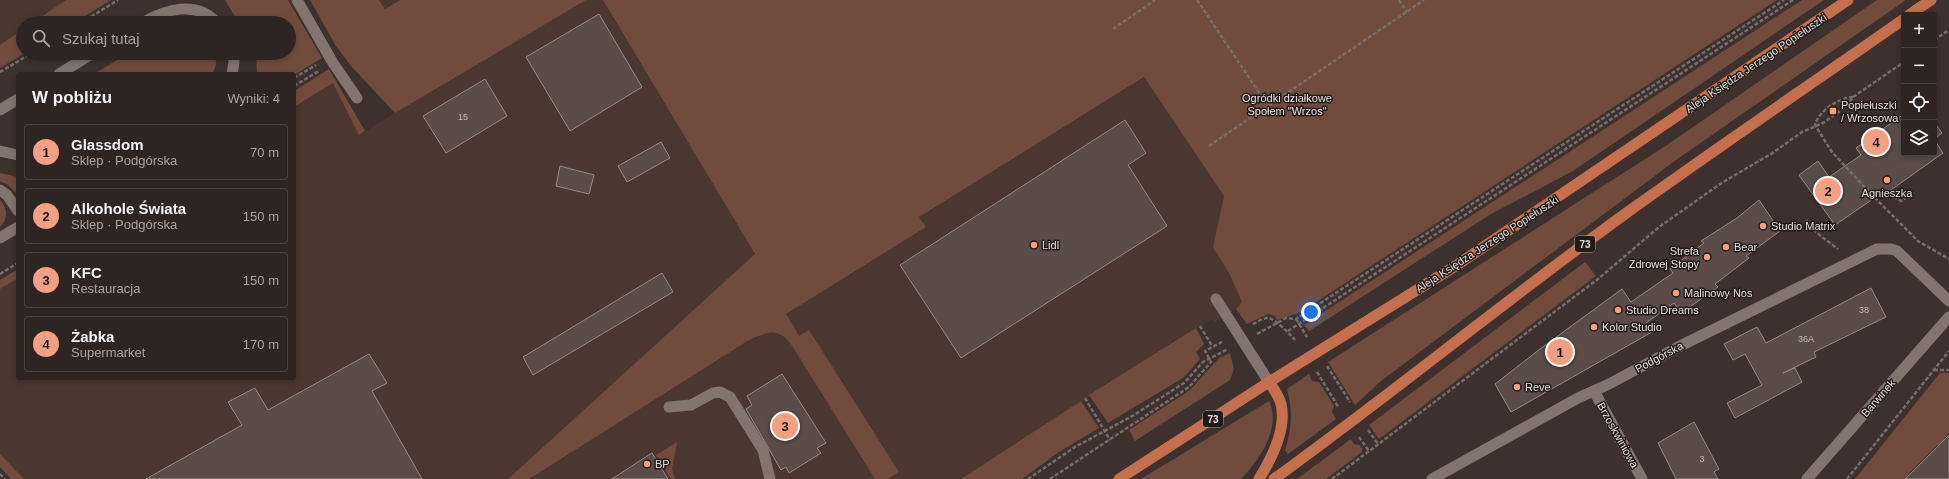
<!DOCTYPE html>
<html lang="pl">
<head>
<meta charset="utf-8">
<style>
	:root { --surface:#2e2421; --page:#362c2a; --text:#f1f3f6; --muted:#a7a4a5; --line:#49413f; --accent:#f2a081 }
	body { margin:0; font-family:Arial,sans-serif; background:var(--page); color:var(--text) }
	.controls { position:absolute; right:12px; top:12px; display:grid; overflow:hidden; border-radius:4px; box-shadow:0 2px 6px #0003 }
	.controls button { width:36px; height:36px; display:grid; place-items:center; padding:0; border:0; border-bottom:1px solid var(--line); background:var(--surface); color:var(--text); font:20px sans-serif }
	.you { position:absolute; left:1311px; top:312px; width:14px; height:14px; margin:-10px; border:3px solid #fff; border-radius:50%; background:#1a73e8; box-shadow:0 0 0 6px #1a73e833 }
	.badge { display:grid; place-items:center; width:26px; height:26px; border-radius:50%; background:var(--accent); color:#111; font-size:13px; font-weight:700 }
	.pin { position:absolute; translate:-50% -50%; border:2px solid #fff; box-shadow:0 1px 4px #0006 }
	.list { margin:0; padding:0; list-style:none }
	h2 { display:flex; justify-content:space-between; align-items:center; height:52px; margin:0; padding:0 16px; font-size:17px }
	h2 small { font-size:13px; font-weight:400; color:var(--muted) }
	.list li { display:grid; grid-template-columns:26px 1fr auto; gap:12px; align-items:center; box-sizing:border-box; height:56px; margin:0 8px 8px; padding:0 8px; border:1px solid var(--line); border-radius:4px }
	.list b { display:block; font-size:15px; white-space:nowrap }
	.list p { margin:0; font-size:13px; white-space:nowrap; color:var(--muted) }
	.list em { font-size:13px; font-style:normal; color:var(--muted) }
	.icon { flex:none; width:22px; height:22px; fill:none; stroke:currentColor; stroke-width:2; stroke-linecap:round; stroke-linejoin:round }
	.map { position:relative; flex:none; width:1949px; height:479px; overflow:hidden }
	.search { position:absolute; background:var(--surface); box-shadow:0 2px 6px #0003; left:16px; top:16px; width:280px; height:44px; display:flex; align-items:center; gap:10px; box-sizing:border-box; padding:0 14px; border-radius:22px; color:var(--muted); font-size:15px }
	.panel { position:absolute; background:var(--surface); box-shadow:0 2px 6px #0003; left:16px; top:72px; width:280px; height:308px; border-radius:4px }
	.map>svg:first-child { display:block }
	.built { fill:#4b3730 }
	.green { fill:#714c3e }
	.building { fill:#5b4c47; stroke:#9a8a84 }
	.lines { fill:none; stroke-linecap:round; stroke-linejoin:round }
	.path { stroke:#796d6a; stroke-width:2.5; stroke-dasharray:4 2; stroke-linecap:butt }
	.service { stroke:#83746e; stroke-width:11 }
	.minor { stroke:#83746e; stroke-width:11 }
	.primary { stroke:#c4704e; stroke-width:11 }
	.poi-dot { fill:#f2a081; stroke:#201a18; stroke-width:1.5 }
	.labels { text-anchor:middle; stroke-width:3; stroke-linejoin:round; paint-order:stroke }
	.number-label { font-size:9px; fill:#c3bab6 }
	.shield { fill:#201a18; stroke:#aba3a0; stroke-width:1 }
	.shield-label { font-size:10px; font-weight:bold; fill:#e6dedb }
	.street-label { font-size:11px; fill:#e6dedb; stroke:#201a18 }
	.park-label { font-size:11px; fill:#f2dfd9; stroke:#201a18 }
	.poi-label { font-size:11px; fill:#e6dedb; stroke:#201a18; text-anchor:start }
</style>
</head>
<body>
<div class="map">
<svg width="1949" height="479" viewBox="0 0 1949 479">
	<rect width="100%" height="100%" fill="#3e302c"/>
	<g class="built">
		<polygon points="0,0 66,0 32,23 23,23 23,29 0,45"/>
		<polygon points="379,0 400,0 385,9"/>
		<polygon points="586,0 603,0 755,254 508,479 24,479 0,454 0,289 18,278 18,378 294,378 294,107 333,83 360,135 386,118"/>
		<polygon points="1145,77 1224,196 1213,247 1229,273 1242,302 1236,309 1214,322 1212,319 1196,328 961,479 510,479 786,314 925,227 918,217"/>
	</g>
	<g class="green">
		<polygon points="66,0 111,0 74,23 32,23"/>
		<polygon points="225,0 288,0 322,58 294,75 257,74 256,53 289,53 289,23 239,23"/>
		<polygon points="310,0 379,0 385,9 400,0 586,0 395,113 351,66 336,46"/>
		<path d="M603 0H1777L1301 312 1278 320 1273 315 1268 314 1247 324 1236 309 1242 302 1229 273 1213 247 1224 196 1144 77 919 217 926 227 786 314 799 336 809 330 899 472 888 479H875L791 344C777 327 767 332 749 340L529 479H508L755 254Z"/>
		<polygon points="1802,0 1824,0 1573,171 1491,214 1309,331 1304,325"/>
		<polygon points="1877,0 1906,0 1676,160 1381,381 1355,405 1328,362 1667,145"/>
		<polygon points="23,29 23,53 25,53 0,68 0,45"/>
		<polygon points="129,53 215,53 216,64 213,74 94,74"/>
		<polygon points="329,69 365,131 359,135 333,83 294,107 294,91"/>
		<polygon points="0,173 18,177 18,195 8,185 0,181"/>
		<path d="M0 200C8 208 8 219 0 227Z"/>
		<polygon points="1585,262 1596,276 1379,439 1369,425"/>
		<polygon points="18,269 18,278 0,289 0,280"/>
		<polygon points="1196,328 1204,344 1196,352 1200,359 1183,378 1108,423 1089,395"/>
		<polygon points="1230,353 1234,369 1230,380 1135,441 1129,430 1190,390 1219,358"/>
		<polygon points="1940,373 1949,373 1949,433 1944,439 1946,442 1940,448 1937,445 1908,474 1910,478 1909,479 1855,479"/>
		<path d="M1309 374 1312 381 1319 382 1334 406 1332 412 1336 419 1288 454 1285 450C1292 429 1293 410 1287 389Z"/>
		<polygon points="1081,401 1099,428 1059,452 1022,479 961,479"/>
		<path d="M1269 401C1282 428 1259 460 1241 479H1141Z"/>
		<polygon points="1351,439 1354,444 1359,445 1362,448 1362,452 1326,479 1297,479"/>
		<polygon points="677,442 672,469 675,479 671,479 656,455"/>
		<polygon points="0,454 24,479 11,479 0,467"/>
	</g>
	<g class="building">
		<polygon points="599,14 642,87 570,131 526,57"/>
		<polygon points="485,79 507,116 446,153 423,116"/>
		<polygon points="1904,114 1904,153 1934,153 1934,139 1943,153 1888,192 1886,190 1835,225 1799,175 1818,161 1829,177 1861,155 1856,148"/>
		<polygon points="1125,120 1146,153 1128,165 1167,226 961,358 900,265"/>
		<polygon points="1934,122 1942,133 1934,139"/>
		<polygon points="661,142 670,158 627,182 618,166"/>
		<polygon points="560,166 594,175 589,194 556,186"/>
		<polygon points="1759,200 1780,231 1746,256 1749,258 1715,284 1718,287 1681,313 1674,303 1646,323 1652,332 1511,412 1495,384 1540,349 1622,289 1631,302 1673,273 1670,269 1704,243 1701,241 1737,218"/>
		<polygon points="662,273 673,292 533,375 523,357"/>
		<polygon points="1871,288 1886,317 1814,352 1816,357 1783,373 1795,368 1802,382 1735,418 1727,403 1762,385 1745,354 1733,360 1724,344 1757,327 1766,343"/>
		<polygon points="369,354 387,383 372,391 422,479 146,479 242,425 228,402 255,388 268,410"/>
		<polygon points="782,374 826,443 817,448 821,453 789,473 786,467 781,470 746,409 752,405 747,396"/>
		<polygon points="1694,422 1719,469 1714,472 1718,479 1676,479 1658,443"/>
		<polygon points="1949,435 1949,479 1905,479"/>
		<polygon points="652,453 668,479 612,479 644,458"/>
	</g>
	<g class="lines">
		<g class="path">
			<polyline points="1197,0 1268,106"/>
			<polyline points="1399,0 1407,12"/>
			<polyline points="81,23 118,0"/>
			<polyline points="1113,29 1155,0"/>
			<polyline points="1934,40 1949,30"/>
			<polyline points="0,72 32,53"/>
			<polyline points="294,78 316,65"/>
			<polyline points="294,86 319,71"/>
			<path d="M1853 97C1839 98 1819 110 1815 125L1832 152 1873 196 1918 241 1949 259"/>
			<polyline points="1209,146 1424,0"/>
			<polyline points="1873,196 1882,190 1901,201 1907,197"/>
			<polyline points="1806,220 1817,233 1838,249"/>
			<polyline points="0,274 18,263"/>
			<polyline points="1296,319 1307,337"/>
			<path d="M1253 324C1257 322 1263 318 1268 318 1273 317 1291 335 1295 340"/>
			<polyline points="1200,326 1212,346"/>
			<polyline points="1288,331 1793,0"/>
			<polyline points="1257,334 1286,318 1296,319 1784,0"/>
			<polyline points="1327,366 1350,402"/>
			<polyline points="1934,370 1949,370"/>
			<polyline points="1317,372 1339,408"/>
			<polyline points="1085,398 1110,440"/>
			<polyline points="1368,430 1378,444"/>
			<polyline points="1359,437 1369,451"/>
			<polyline points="0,474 5,479"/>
			<polyline points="1028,479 1075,447 1134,415 1184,383 1203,362 1228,349"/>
			<polyline points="1050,479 1189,387 1211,362 1205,351 1222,342"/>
			<polyline points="1332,479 1598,279 1659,227 1723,182 1771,154 1802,132 1823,123 1847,106 1853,97 1904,62"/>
			<polyline points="1847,479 1949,351"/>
		</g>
		<g class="service">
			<path d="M142 23C166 9 197 0 217 23"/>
			<polyline points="59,74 93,53"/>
			<polyline points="232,74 234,62 233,53"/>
			<polyline points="0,110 18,99"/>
			<polyline points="0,151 18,155"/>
			<polyline points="0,190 7,195 18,211"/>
			<polyline points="0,238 18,227"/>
			<polyline points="1216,299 1269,382"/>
			<polyline points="669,407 691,405 713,393 720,392 730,397 763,450 770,479"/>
		</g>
		<g class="minor">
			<polyline points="297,0 333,63 357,98"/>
			<polyline points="1594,391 1642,479"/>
			<polyline points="1432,479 1578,398 1609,384 1680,346 1877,249 1891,249 1897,251 1949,301"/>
			<polyline points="1807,479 1949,317"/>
		</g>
		<g class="primary">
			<polyline points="1909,15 1931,0"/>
			<polyline points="1119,479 1269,382 1457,265 1848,0"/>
			<path d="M1259 479C1272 458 1287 429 1281 404 1279 396 1274 389 1269 382"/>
			<path d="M1274 479C1393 393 1506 300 1625 214 1717 148 1811 84 1904 19"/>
		</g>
	</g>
	<g class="poi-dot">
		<rect x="1829" y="107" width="8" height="8" rx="2"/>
		<circle cx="1887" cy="180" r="4"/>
		<circle cx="1763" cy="226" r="4"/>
		<circle cx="1034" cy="245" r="4"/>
		<circle cx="1726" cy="247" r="4"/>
		<circle cx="1707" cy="257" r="4"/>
		<circle cx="1676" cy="293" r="4"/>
		<circle cx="1618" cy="310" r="4"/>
		<circle cx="1594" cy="327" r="4"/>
		<circle cx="1517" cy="387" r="4"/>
		<circle cx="647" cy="464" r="4"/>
	</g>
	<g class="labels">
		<g class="number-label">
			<text x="463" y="120">15</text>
			<text x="1864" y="313">38</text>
			<text x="1806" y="342">36A</text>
			<text x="1702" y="462">3</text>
		</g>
		<g class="shield">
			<rect x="1575" y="236" width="20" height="16" rx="3"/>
			<rect x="1203" y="411" width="20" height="16" rx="3"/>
		</g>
		<g class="shield-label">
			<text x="1585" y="248">73</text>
			<text x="1213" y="423">73</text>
		</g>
		<g class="street-label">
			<text transform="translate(1756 63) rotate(-34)" y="4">Aleja Księdza Jerzego Popiełuszki</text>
			<text transform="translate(1487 244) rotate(-33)" y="4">Aleja Księdza Jerzego Popiełuszki</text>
			<text transform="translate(1659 357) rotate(-28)" y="4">Podgórska</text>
			<text transform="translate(1878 398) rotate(-49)" y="4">Barwinek</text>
			<text transform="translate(1618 435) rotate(61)" y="4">Brzoskwiniowa</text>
		</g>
		<g class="park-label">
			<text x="1287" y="102">Ogródki działkowe<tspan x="1287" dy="13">Społem "Wrzos"</tspan></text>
		</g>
		<g class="poi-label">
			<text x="1841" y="109">Popiełuszki<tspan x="1841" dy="13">/ Wrzosowa</tspan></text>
			<text x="1887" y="197" text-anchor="middle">Agnieszka</text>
			<text x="1771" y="230">Studio Matrix</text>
			<text x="1042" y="249">Lidl</text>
			<text x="1734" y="251">Bear</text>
			<text x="1699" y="255" text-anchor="end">Strefa<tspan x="1699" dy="13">Zdrowej Stopy</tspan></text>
			<text x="1684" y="297">Malinowy Nos</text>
			<text x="1626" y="314">Studio Dreams</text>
			<text x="1602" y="331">Kolor Studio</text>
			<text x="1525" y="391">Reve</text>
			<text x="655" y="468">BP</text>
		</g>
	</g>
</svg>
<div class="controls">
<button>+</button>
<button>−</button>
<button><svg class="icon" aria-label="locate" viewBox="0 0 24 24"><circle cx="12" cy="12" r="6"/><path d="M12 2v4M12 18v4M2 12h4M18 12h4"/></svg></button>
<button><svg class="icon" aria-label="layers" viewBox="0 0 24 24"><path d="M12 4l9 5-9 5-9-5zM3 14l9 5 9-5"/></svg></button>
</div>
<div class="you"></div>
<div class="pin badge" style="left:1560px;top:352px">1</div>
<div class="pin badge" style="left:1828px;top:191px">2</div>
<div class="pin badge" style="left:785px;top:426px">3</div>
<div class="pin badge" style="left:1876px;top:142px">4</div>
<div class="search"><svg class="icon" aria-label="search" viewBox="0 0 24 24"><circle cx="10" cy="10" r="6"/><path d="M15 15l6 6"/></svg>Szukaj tutaj</div>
<section class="panel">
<h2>W pobliżu<small>Wyniki: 4</small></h2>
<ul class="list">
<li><span class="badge">1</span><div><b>Glassdom</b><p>Sklep · Podgórska</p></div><em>70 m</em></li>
<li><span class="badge">2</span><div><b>Alkohole Świata</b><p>Sklep · Podgórska</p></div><em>150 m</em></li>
<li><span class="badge">3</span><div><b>KFC</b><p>Restauracja</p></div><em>150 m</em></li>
<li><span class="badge">4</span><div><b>Żabka</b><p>Supermarket</p></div><em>170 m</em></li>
</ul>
</section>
</div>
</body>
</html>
